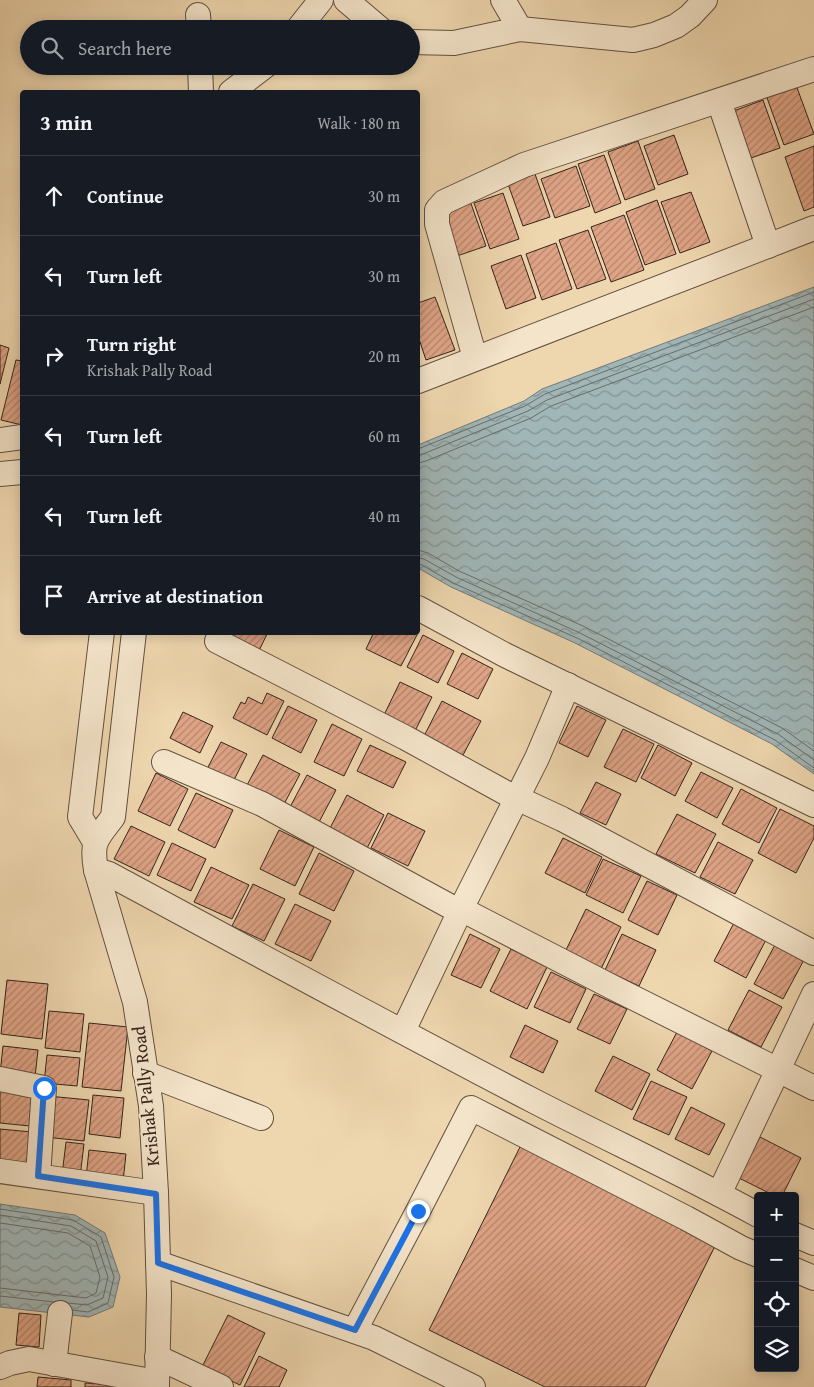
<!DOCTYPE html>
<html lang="en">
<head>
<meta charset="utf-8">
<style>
	:root { --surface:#171b24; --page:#242831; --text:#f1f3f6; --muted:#9ea1a6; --line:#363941 }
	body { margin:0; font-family:"Gentium Book Plus",serif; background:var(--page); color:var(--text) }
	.controls { position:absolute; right:15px; bottom:15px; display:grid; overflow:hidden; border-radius:5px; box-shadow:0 2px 12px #0003 }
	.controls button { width:45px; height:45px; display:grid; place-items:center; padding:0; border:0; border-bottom:1px solid var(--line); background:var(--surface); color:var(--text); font:25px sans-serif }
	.stop { position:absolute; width:15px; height:15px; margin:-11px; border:4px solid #1a73e8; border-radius:50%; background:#fff }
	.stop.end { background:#1a73e8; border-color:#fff; box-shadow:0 1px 5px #0008 }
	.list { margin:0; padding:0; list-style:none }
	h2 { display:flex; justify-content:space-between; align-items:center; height:65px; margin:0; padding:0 20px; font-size:21px }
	h2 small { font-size:16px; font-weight:400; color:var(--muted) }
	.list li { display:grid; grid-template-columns:32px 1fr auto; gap:15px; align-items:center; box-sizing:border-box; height:80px; padding:0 20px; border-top:1px solid var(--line) }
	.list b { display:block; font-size:19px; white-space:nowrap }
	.list p { margin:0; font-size:16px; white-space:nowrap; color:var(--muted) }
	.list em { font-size:16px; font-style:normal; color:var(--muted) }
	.icon { flex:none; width:28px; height:28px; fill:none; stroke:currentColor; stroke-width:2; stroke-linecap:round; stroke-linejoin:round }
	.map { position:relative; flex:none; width:814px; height:1387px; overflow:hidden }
	.search { position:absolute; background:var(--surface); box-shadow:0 2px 12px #0003; left:20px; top:20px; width:400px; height:55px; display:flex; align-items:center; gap:12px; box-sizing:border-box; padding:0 18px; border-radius:28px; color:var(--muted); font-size:19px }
	.panel { position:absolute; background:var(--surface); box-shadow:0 2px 12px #0003; left:20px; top:90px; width:400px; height:545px; border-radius:5px }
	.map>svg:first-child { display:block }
	.water { fill:url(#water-waves); stroke:#757b79 }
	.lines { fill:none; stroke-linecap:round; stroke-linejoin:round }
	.shore { stroke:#6a6c6a; stroke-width:1 }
	.building { fill:url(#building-hatch); stroke:#34231c }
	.minor-casing { stroke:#625040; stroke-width:26 }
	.minor { stroke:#f4e4ca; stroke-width:24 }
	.route { stroke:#1a73e8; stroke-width:6 }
	.labels { text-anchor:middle; stroke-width:4; stroke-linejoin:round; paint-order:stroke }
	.street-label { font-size:18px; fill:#34231c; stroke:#f4e4ca }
</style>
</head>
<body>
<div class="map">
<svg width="814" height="1387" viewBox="0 0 814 1387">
	<defs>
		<pattern id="water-waves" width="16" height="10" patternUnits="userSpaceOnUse" patternTransform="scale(1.25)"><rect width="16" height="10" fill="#a0b6b7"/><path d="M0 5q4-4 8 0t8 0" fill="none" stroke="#839494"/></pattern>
		<pattern id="building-hatch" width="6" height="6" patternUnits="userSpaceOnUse" patternTransform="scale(1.25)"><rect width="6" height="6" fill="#dfa486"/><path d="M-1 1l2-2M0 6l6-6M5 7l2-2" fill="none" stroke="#b6856d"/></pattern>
	</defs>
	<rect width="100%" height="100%" fill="#eed6ae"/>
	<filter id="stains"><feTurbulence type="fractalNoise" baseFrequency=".004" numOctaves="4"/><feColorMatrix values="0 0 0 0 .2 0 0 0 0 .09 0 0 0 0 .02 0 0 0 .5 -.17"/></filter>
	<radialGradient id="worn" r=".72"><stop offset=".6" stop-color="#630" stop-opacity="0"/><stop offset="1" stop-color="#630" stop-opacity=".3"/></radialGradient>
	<g class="water">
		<polygon points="814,287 814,774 772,744 575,643 451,587 418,568 418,445 524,401 542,389"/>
		<polygon points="0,1204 75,1215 105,1233 120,1277 113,1307 89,1317 0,1307"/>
	</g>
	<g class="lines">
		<g class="shore">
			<polyline points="418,449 525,406 545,394 814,292"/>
			<polyline points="418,455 423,454 528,411 547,400 814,299"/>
			<polyline points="418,463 426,461 531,418 551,406 814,307"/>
			<polyline points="418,550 428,553 459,571 583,626 782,728 814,751"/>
			<polyline points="418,558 424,559 456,577 580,633 778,734 814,760"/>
			<polyline points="418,564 422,565 453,583 577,638 775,740 814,768"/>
			<polyline points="0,1209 73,1220 101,1237 114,1277 108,1303 88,1312 72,1310"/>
			<polyline points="0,1215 71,1226 96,1241 108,1277 103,1298 87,1305 68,1303"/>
			<polyline points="0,1223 68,1233 90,1246 100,1277 96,1293 86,1298 0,1288"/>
			<polyline points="0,1296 54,1302"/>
		</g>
	</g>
	<g class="building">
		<polygon points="796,85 814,134 784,145 766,95"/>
		<polygon points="763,100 780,148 748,159 731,112"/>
		<polygon points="674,135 688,174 658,185 644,146"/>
		<polygon points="638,141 655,189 625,200 608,152"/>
		<polygon points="814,146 814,207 804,211 785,157"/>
		<polygon points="604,155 621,203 595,213 578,164"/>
		<polygon points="576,166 590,206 555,218 541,179"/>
		<polygon points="535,174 550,217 523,226 508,184"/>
		<polygon points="691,192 710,242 680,253 661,202"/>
		<polygon points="503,193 519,239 490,249 474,203"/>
		<polygon points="469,198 486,246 457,256 440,209"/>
		<polygon points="657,200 676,254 645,265 626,212"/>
		<polygon points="624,215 644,270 611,282 591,227"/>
		<polygon points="588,230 606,279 577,289 559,240"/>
		<polygon points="556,243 572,289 542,300 526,254"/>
		<polygon points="521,255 536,298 506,309 491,266"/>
		<polygon points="435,297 455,350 426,360 418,336 418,303"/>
		<polygon points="0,345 9,348 0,384"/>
		<polygon points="16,360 22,361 22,425 1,420"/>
		<polygon points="418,628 420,629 401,666 366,649 374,632 418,632"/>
		<polygon points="220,632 268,632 256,657"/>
		<polygon points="423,635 454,651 438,683 407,667"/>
		<polygon points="462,653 493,669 478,699 447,684"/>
		<polygon points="400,682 432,697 415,731 384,715"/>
		<polygon points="267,693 284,701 267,735 233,718 241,702 245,704 248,697 262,704"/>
		<polygon points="442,701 481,721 462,757 423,738"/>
		<polygon points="288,706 317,720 301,753 272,738"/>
		<polygon points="577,706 606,720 588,757 559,743"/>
		<polygon points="183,712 213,726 200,753 170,738"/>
		<polygon points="332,724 362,739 344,776 314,762"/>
		<polygon points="623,729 654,744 636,782 604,767"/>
		<polygon points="221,742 247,754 232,784 206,771"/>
		<polygon points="370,745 406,762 393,788 357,771"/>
		<polygon points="658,745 692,763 675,796 641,778"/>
		<polygon points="263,755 300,774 283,806 246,787"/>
		<polygon points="701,772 733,788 717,818 685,801"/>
		<polygon points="156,773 188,789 170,826 138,811"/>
		<polygon points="307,775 336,790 318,824 289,809"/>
		<polygon points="596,782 621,794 606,825 580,813"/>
		<polygon points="741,789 777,808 759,843 722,824"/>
		<polygon points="196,793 233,810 215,848 178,830"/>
		<polygon points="347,795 384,815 365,852 328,832"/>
		<polygon points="780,809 814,826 814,838 796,873 758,853"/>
		<polygon points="388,813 425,831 408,866 371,848"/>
		<polygon points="677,814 716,834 695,873 656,854"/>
		<polygon points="131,826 165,842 149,876 114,859"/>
		<polygon points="279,830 314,847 295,886 260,869"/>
		<polygon points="563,838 602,857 585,893 545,873"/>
		<polygon points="718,842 753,860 735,894 700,877"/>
		<polygon points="172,843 206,859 191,891 157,875"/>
		<polygon points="319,853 354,871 334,911 299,894"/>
		<polygon points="603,859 641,876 623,913 586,895"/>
		<polygon points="211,867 249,885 232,919 194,902"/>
		<polygon points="647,881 677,895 658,935 628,920"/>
		<polygon points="253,884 285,899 264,941 232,926"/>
		<polygon points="295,904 331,921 311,961 275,944"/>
		<polygon points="586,909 621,927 601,969 565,952"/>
		<polygon points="735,921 767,938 746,978 714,961"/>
		<polygon points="470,934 500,949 481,988 451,975"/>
		<polygon points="622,934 656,950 639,986 605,970"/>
		<polygon points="776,943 805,958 783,999 754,984"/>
		<polygon points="511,949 547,967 527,1009 490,991"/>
		<polygon points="551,972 586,989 570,1023 534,1007"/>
		<polygon points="7,980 48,984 42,1039 1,1034"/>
		<polygon points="749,990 782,1007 761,1047 728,1030"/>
		<polygon points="594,994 627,1009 610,1044 577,1029"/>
		<polygon points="49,1011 84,1014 80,1052 45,1048"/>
		<polygon points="89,1023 128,1027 121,1091 82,1087"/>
		<polygon points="525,1025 558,1041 543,1073 510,1057"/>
		<polygon points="677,1032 712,1051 692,1089 657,1070"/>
		<polygon points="3,1046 38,1050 35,1077 0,1074"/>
		<polygon points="47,1055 80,1058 77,1086 44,1083"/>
		<polygon points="613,1056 650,1074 632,1110 595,1091"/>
		<polygon points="651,1081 687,1097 669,1135 633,1119"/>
		<polygon points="0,1087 34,1090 30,1126 0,1123"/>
		<polygon points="93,1095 124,1098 120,1138 89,1134"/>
		<polygon points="48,1096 89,1100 84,1141 44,1137"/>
		<polygon points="691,1107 725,1124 709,1155 675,1139"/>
		<polygon points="0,1129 32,1132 28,1170 0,1168"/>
		<polygon points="760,1137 801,1158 782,1196 775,1196 739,1178"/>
		<polygon points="66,1142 84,1144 80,1177 62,1175"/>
		<polygon points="522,1143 718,1240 645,1387 545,1387 429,1330"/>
		<polygon points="89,1150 126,1154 123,1182 86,1178"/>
		<polygon points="19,1313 41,1315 39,1347 16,1345"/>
		<polygon points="228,1315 265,1333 240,1385 202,1367"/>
		<polygon points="259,1356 287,1370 279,1387 244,1387"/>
		<polygon points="38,1377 71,1380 71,1387 37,1387"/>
		<polygon points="85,1383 115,1385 115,1387 85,1387"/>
	</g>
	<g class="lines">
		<g class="minor-casing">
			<g id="minor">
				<polyline points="346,0 380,29"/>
				<polyline points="198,15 199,29"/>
				<polyline points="298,29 321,0"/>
				<polyline points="520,29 633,40 654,35 676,26 690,16 705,0"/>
				<polyline points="411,42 454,43 520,29 503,0"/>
				<polyline points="200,66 201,92"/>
				<polyline points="231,92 265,66"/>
				<polyline points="719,101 768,246"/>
				<polyline points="475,358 437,224 437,210 444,202 524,165 814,69"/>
				<polyline points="418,381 814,228"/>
				<polyline points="0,440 22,437"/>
				<polyline points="0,474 22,472"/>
				<polyline points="418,608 505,655 814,805"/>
				<path d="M134 632 113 817C96 840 91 841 96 870L135 1002 151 1106 156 1193 159 1294 157 1387"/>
				<polyline points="217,641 406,738 506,793 562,819 814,953"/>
				<polyline points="164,762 262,804 453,908 461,909 614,988 814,1088"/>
				<polyline points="95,842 80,817 102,632"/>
				<path d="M96 870 109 874C250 950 390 1026 532 1100 607 1139 684 1174 758 1215"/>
				<polyline points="403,1031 461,909 537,758 568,685"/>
				<polyline points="145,1073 261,1118"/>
				<polyline points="0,1079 44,1088 38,1176"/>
				<polyline points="0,1171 156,1193"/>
				<polyline points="719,1194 814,994"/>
				<polyline points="795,1235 814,1243"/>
				<polyline points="158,1263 374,1338 473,1387"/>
				<polyline points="795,1270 814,1278"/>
				<polyline points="355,1330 418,1211 471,1108 686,1218 741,1248 758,1255"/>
				<polyline points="157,1357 221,1387"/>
				<polyline points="54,1364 60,1313"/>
				<polyline points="0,1367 10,1363 29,1359 157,1382"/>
			</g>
		</g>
		<use href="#minor" class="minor"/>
	</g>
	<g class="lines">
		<polyline class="route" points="44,1088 38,1176 156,1194 158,1263 355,1330 418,1211"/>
	</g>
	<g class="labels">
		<g class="street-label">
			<text transform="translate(146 1096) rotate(-96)" y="6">Krishak Pally Road</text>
		</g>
	</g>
	<rect width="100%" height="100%" filter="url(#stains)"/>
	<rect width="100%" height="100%" fill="url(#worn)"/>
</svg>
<div class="controls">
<button>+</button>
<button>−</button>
<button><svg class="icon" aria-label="locate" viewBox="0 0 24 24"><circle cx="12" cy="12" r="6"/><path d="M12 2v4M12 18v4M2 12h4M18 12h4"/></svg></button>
<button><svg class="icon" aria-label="layers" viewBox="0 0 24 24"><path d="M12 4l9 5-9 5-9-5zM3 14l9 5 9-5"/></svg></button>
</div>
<div class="stop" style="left:44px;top:1088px"></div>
<div class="stop end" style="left:418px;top:1211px"></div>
<div class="search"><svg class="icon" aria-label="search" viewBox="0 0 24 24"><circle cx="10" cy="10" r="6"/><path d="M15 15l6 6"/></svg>Search here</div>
<section class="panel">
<h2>3 min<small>Walk · 180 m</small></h2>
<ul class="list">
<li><svg class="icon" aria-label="ahead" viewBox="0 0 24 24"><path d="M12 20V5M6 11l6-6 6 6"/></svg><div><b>Continue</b></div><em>30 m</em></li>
<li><svg class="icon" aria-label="left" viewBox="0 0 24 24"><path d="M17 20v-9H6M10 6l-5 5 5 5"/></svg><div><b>Turn left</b></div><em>30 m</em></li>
<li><svg class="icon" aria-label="right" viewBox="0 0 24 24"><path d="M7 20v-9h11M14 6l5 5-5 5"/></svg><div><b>Turn right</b><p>Krishak Pally Road</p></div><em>20 m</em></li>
<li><svg class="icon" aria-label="left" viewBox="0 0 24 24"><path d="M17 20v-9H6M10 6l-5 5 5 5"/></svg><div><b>Turn left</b></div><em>60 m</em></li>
<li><svg class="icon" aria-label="left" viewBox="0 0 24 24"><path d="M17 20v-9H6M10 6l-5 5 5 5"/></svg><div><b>Turn left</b></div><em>40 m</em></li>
<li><svg class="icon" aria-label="arrive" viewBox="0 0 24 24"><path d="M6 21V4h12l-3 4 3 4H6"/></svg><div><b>Arrive at destination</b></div></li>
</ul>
</section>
</div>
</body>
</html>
